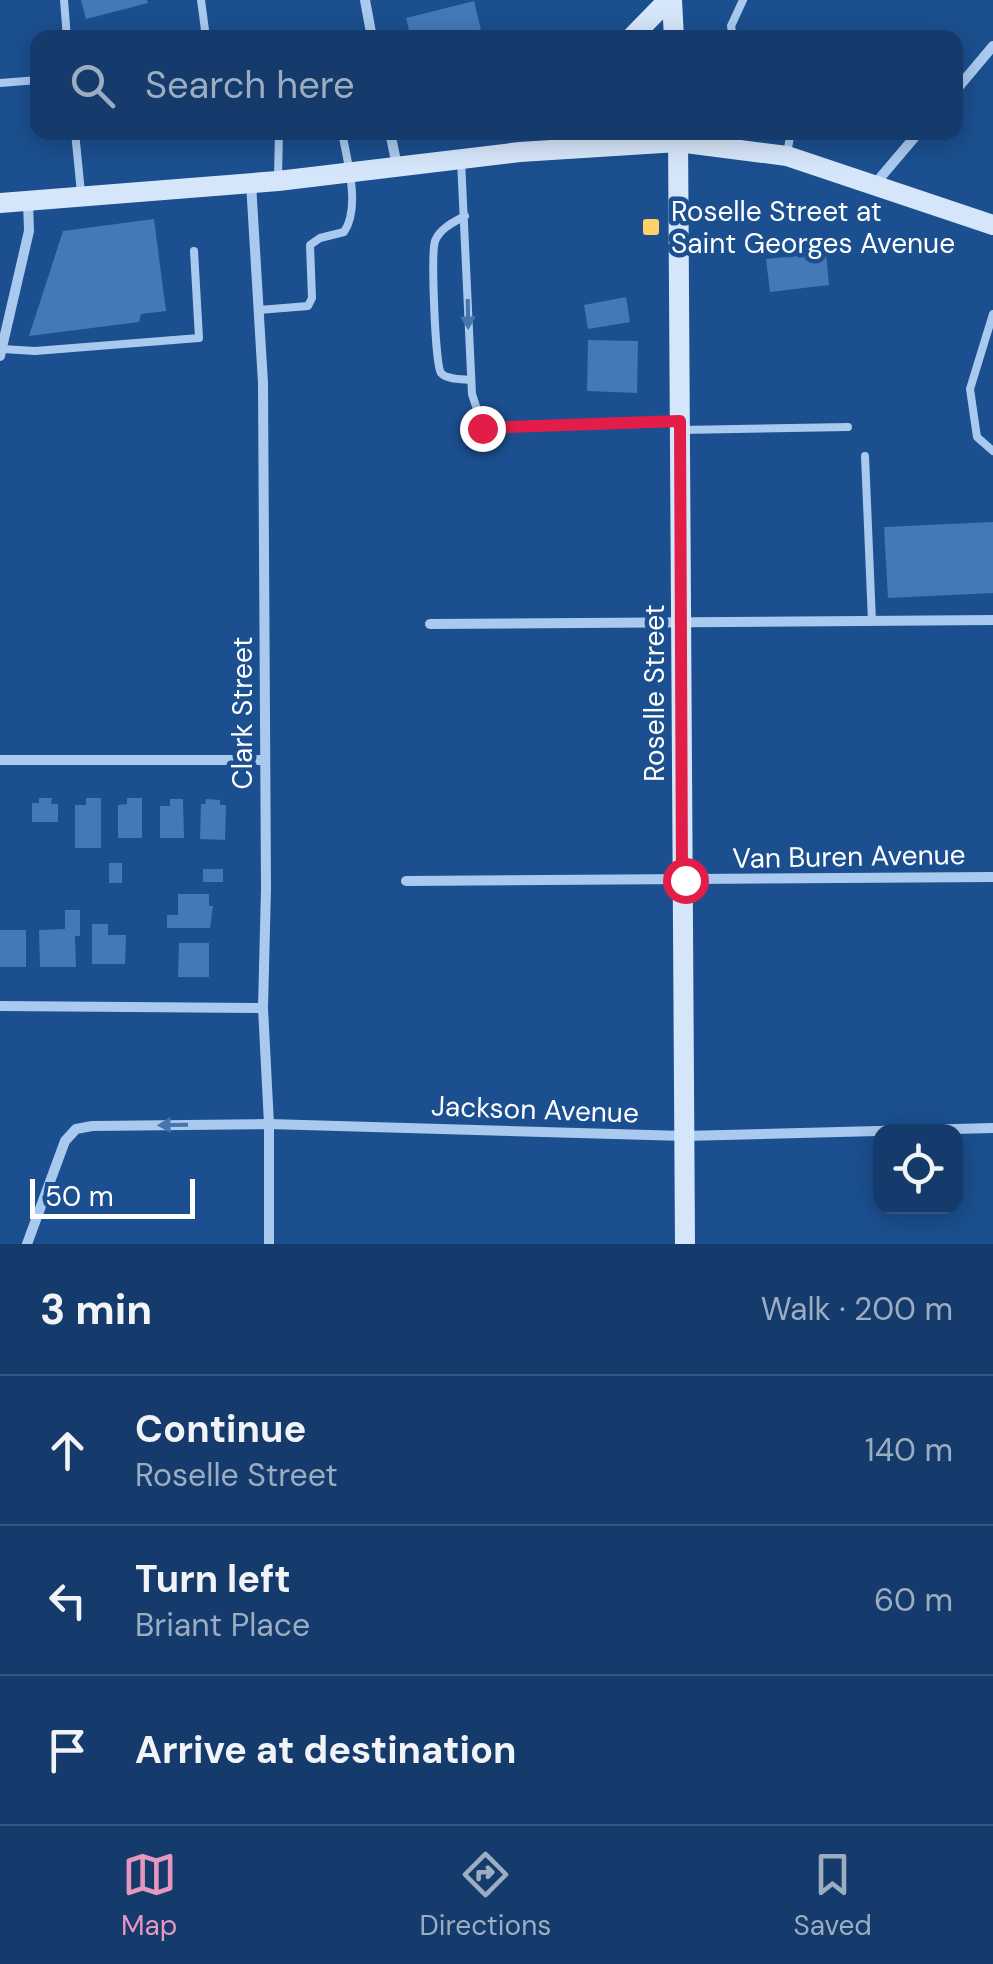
<!DOCTYPE html>
<html lang="en">
<head>
<meta charset="utf-8">
<style>
	:root { --surface:#143b6b; --page:#1d4271; --text:#f1f3f6; --muted:#9dadc1; --line:#33557e; --accent:#e797bd }
	body { margin:0; font-family:"DM Sans",sans-serif; background:var(--page); color:var(--text) }
	.controls { position:absolute; right:30px; bottom:30px; display:grid; overflow:hidden; border-radius:20px; box-shadow:0 5px 25px #0003 }
	.controls button { width:90px; height:90px; display:grid; place-items:center; padding:0; border:0; border-bottom:2px solid var(--line); background:var(--surface); color:var(--text); font:50px sans-serif }
	.scale { position:absolute; left:30px; bottom:25px; width:165px; box-sizing:border-box; padding-left:10px; border:5px solid #fff; border-top:0; font-size:28px; line-height:35px; white-space:nowrap; color:#fff; -webkit-text-stroke:8px #1b4f8f; paint-order:stroke }
	.stop { position:absolute; width:30px; height:30px; margin:-22px; border:8px solid #e11d48; border-radius:50%; background:#fff }
	.stop.end { background:#e11d48; border-color:#fff; box-shadow:0 2px 10px #0008 }
	.list { margin:0; padding:0; list-style:none }
	h2 { display:flex; justify-content:space-between; align-items:center; height:130px; margin:0; padding:0 40px; font-size:42px }
	h2 small { font-size:32px; font-weight:400; color:var(--muted) }
	.list li { display:grid; grid-template-columns:65px 1fr auto; gap:30px; align-items:center; box-sizing:border-box; height:150px; padding:0 40px; border-top:2px solid var(--line) }
	.list b { display:block; font-size:38px; white-space:nowrap }
	.list p { margin:0; font-size:32px; white-space:nowrap; color:var(--muted) }
	.list em { font-size:32px; font-style:normal; color:var(--muted) }
	.icon { flex:none; width:55px; height:55px; fill:none; stroke:currentColor; stroke-width:2; stroke-linecap:round; stroke-linejoin:round }
	.map { position:relative; flex:none; width:993px; height:1244px; overflow:hidden }
	.search { position:absolute; background:var(--surface); box-shadow:0 5px 25px #0003; left:30px; right:30px; top:30px; height:110px; display:flex; align-items:center; gap:25px; box-sizing:border-box; padding:0 35px; border-radius:20px; color:var(--muted); font-size:38px }
	.sheet { height:580px; background:var(--surface) }
	nav { display:flex; justify-content:space-around; align-items:center; box-sizing:border-box; height:140px; border-top:2px solid var(--line); background:var(--surface); font-size:28px; color:var(--muted) }
	nav a { display:grid; justify-items:center; gap:5px }
	nav .on { color:var(--accent) }
	.map>svg:first-child { display:block }
	.building { fill:#4478b7 }
	.lines { fill:none; stroke-linecap:round; stroke-linejoin:round }
	.lane { stroke:#a9c9ee; stroke-width:8 }
	.street { stroke:#a9c9ee; stroke-width:10 }
	.secondary { stroke:#d6e6fa; stroke-width:20 }
	.oneway { fill:#4674ac }
	.route { stroke:#e11d48; stroke-width:12 }
	.poi-dot { fill:#ffd166; stroke:#1b4f8f; stroke-width:4 }
	.labels { text-anchor:middle; stroke-width:9; stroke-linejoin:round; paint-order:stroke }
	.poi-label { font-size:28px; fill:#fff; stroke:#1b4f8f; text-anchor:start }
	.street-label { font-size:28px; fill:#fff; stroke:#1b4f8f }
</style>
</head>
<body>
<div class="map">
<svg width="993" height="1244" viewBox="0 0 993 1244">
	<rect width="100%" height="100%" fill="#1b4f8f"/>
	<g class="building">
		<polygon points="81,0 147,0 148,3 86,19"/>
		<polygon points="474,1 482,34 467,38 411,38 406,18"/>
		<polygon points="154,219 166,311 141,314 139,322 29,336 63,231"/>
		<polygon points="826,253 829,285 770,292 766,259"/>
		<polygon points="626,297 630,322 588,329 584,305"/>
		<polygon points="588,340 638,341 637,393 587,391"/>
		<polygon points="993,522 993,593 888,598 884,527"/>
		<polygon points="39,798 52,798 51,804 58,804 58,822 32,822 32,803 39,803"/>
		<polygon points="86,798 101,798 101,848 75,848 75,805 86,805"/>
		<polygon points="127,798 142,798 142,838 118,838 118,805 127,804"/>
		<polygon points="170,799 183,799 184,838 160,838 160,806 170,806"/>
		<polygon points="206,799 220,800 220,805 226,805 225,840 200,839 201,804 205,804"/>
		<rect x="109" y="863" width="13" height="20"/>
		<rect x="203" y="869" width="20" height="13"/>
		<polygon points="178,894 209,894 209,906 213,906 210,928 167,928 167,915 178,915"/>
		<polygon points="65,910 80,910 80,936 75,936 76,967 40,967 39,930 65,929"/>
		<polygon points="92,924 108,924 108,935 126,935 125,964 92,964"/>
		<rect x="0" y="930" width="26" height="37"/>
		<polygon points="179,943 209,943 209,977 178,977"/>
	</g>
	<g class="lines">
		<g class="lane">
			<polyline points="64,0 67,38"/>
			<polyline points="184,38 202,36 205,30 201,0"/>
			<polyline points="733,38 731,26 743,0"/>
			<polyline points="0,83 38,80"/>
			<polyline points="75,132 81,193"/>
			<polyline points="787,153 791,132"/>
			<polyline points="461,160 472,394 483,428"/>
			<polyline points="278,177 279,132"/>
			<path d="M465 216C454 222 440 228 435 241 431 253 435 365 441 373 447 380 463 379 471 380"/>
			<path d="M259 310 308 306 312 298 310 245 320 238 344 232C361 207 347 161 342 132"/>
			<polyline points="993,314 970,389 977,437 993,451"/>
			<polyline points="2,349 35,351 199,338 194,251"/>
			<polyline points="680,430 848,427"/>
			<polyline points="865,456 872,621"/>
		</g>
		<g class="street">
			<polyline points="365,0 372,38"/>
			<polyline points="956,90 993,46"/>
			<polyline points="390,132 397,166"/>
			<polyline points="251,183 263,383 266,888 263,1008 269,1124 269,1244"/>
			<polyline points="874,185 919,132"/>
			<polyline points="0,356 29,231 28,201"/>
			<polyline points="483,428 680,421"/>
			<polyline points="430,624 993,620"/>
			<polyline points="0,760 263,760"/>
			<polyline points="406,881 993,877"/>
			<polyline points="0,1006 263,1008"/>
			<polyline points="27,1244 65,1141 76,1129 92,1126 269,1124 684,1136 993,1128"/>
		</g>
		<g class="secondary">
			<polyline points="672,0 674,38"/>
			<polyline points="631,38 668,0"/>
			<polyline points="678,132 685,1244"/>
			<polyline points="0,203 278,181 520,152 678,142 787,156 993,225"/>
		</g>
	</g>
	<defs><path id="oneway-solid" d="M-6-.8H1V-3.2L6.5 0L1 3.2V.8H-6Z" transform="scale(2.5)"/></defs>
	<g class="oneway">
		<use href="#oneway-solid" transform="translate(468 314) rotate(89)"/>
		<use href="#oneway-solid" transform="translate(173 1125) rotate(179)"/>
	</g>
	<g class="lines">
		<polyline class="route" points="482,428 680,421 682,881 685,880"/>
	</g>
	<rect class="poi-dot" x="641" y="217" width="20" height="20" rx="5"/>
	<g class="labels">
		<g class="poi-label">
			<text x="671" y="221">Roselle Street at<tspan x="671" dy="32">Saint Georges Avenue</tspan></text>
		</g>
		<g class="street-label">
			<text transform="translate(654 693) rotate(-90)" y="10">Roselle Street</text>
			<text transform="translate(242 713) rotate(-90)" y="10">Clark Street</text>
			<text transform="translate(849 856) rotate(-1)" y="10">Van Buren Avenue</text>
			<text transform="translate(535 1109) rotate(2)" y="10">Jackson Avenue</text>
		</g>
	</g>
</svg>
<div class="controls">
<button><svg class="icon" aria-label="locate" viewBox="0 0 24 24"><circle cx="12" cy="12" r="6"/><path d="M12 2v4M12 18v4M2 12h4M18 12h4"/></svg></button>
</div>
<div class="scale">50 m</div>
<div class="stop" style="left:685px;top:880px"></div>
<div class="stop end" style="left:482px;top:428px"></div>
<div class="search"><svg class="icon" aria-label="search" viewBox="0 0 24 24"><circle cx="10" cy="10" r="6"/><path d="M15 15l6 6"/></svg>Search here</div>
</div>
<section class="sheet">
<h2>3 min<small>Walk · 200 m</small></h2>
<ul class="list">
<li><svg class="icon" aria-label="ahead" viewBox="0 0 24 24"><path d="M12 20V5M6 11l6-6 6 6"/></svg><div><b>Continue</b><p>Roselle Street</p></div><em>140 m</em></li>
<li><svg class="icon" aria-label="left" viewBox="0 0 24 24"><path d="M17 20v-9H6M10 6l-5 5 5 5"/></svg><div><b>Turn left</b><p>Briant Place</p></div><em>60 m</em></li>
<li><svg class="icon" aria-label="arrive" viewBox="0 0 24 24"><path d="M6 21V4h12l-3 4 3 4H6"/></svg><div><b>Arrive at destination</b></div></li>
</ul>
</section>
<nav>
<a class="on"><svg class="icon" aria-label="map" viewBox="0 0 24 24"><path d="M3 6l6-2 6 2 6-2v14l-6 2-6-2-6 2zM9 4v14M15 6v14"/></svg>Map</a>
<a><svg class="icon" aria-label="directions" viewBox="0 0 24 24"><path d="M12 3l9 9-9 9-9-9zM9 14v-3h6M13 9l2 2-2 2"/></svg>Directions</a>
<a><svg class="icon" aria-label="saved" viewBox="0 0 24 24"><path d="M7 4h10v16l-5-4-5 4z"/></svg>Saved</a>
</nav>
</body>
</html>
